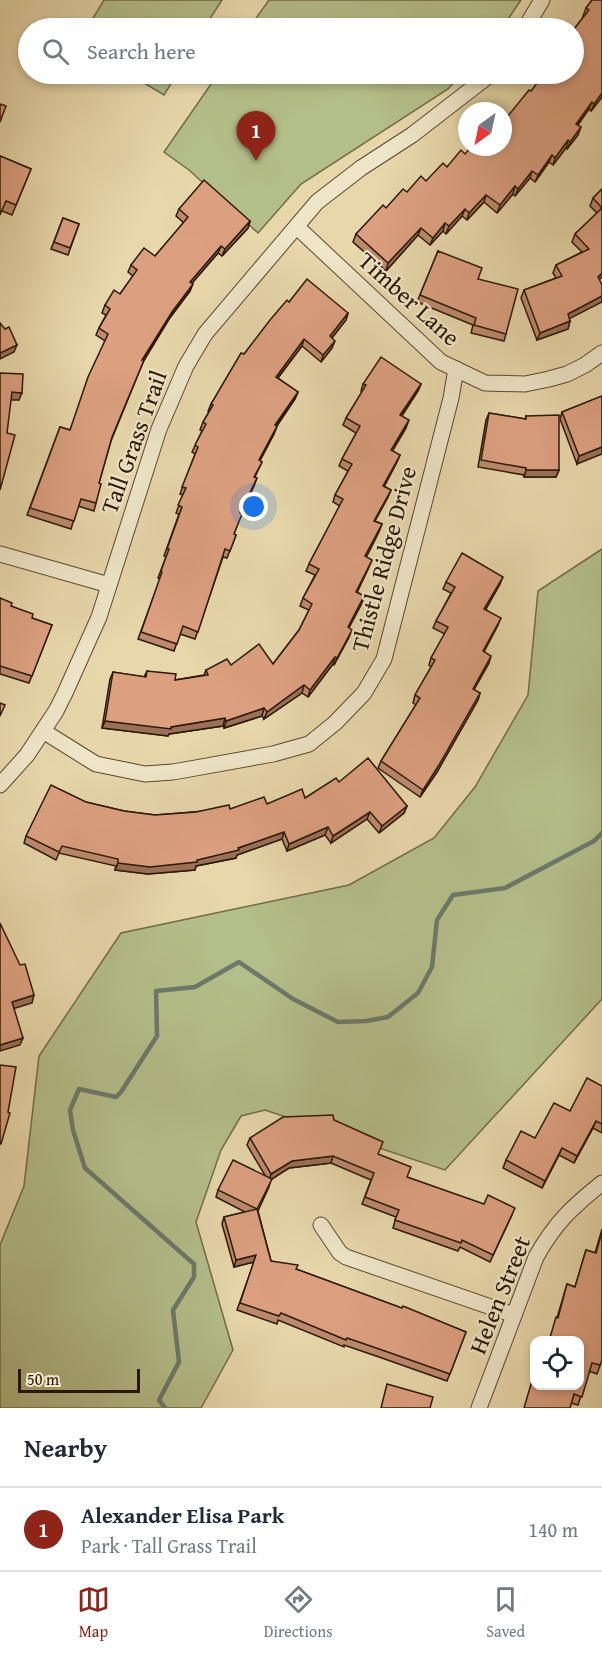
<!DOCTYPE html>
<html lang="en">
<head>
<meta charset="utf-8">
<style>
	:root { --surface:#fff; --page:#f2f2f3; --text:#1f2937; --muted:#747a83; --line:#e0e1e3; --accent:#8f2418 }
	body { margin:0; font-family:"Gentium Book Plus",serif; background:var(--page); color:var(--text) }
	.controls { position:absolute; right:18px; bottom:18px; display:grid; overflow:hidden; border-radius:12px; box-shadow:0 3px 9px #0003 }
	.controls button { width:54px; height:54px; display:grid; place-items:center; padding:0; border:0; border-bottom:2px solid var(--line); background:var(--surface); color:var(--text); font:30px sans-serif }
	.compass { position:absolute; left:458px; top:102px; width:54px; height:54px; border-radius:50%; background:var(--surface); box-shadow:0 3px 9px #0003; rotate:213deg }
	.scale { position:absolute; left:18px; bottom:15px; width:122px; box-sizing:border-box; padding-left:6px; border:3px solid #2c1905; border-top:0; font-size:16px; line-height:21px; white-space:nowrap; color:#2c1905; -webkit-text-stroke:4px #efe5c8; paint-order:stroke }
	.you { position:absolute; left:254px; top:507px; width:21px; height:21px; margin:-15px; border:4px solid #fff; border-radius:50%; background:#1a73e8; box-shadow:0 0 0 9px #1a73e833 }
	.badge { display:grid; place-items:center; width:39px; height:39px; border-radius:50%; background:var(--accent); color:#fff; font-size:20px; font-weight:700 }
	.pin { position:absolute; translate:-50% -50px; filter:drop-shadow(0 2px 3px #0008) }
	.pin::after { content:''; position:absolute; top:32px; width:21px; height:18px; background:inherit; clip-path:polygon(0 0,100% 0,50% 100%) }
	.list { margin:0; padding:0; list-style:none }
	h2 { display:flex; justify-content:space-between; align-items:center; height:78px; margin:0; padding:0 24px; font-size:26px }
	h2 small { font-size:20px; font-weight:400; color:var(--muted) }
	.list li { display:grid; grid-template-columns:39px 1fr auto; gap:18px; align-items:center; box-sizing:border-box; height:84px; padding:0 24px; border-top:2px solid var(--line) }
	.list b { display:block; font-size:22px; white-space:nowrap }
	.list p { margin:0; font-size:20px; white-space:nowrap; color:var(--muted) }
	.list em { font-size:20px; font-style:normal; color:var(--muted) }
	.icon { flex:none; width:33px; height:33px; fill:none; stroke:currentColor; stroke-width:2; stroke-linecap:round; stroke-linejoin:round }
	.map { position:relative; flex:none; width:602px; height:1408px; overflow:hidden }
	.search { position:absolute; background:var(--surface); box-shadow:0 3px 9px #0003; left:18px; right:18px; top:18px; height:66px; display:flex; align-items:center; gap:15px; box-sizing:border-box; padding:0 21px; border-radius:33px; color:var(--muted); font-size:22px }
	.sheet { height:162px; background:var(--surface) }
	nav { display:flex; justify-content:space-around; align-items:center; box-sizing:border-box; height:84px; border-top:2px solid var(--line); background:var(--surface); font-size:16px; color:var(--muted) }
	nav a { display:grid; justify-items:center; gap:3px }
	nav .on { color:var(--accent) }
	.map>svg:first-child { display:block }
	.green { fill:#b4be8a; stroke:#706c48; stroke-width:1.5 }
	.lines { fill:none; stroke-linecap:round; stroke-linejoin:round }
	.stream { stroke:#6c796a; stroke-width:4.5 }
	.minor-casing { stroke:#5b482e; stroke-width:17 }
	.minor { stroke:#efe5c8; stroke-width:15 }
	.wall { fill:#bd8a6f; stroke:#2c1905; stroke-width:1.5 }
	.shaded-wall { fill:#9a705a; stroke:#2c1905; stroke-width:1.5 }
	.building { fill:#dca081; stroke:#2c1905; stroke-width:1.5 }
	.labels { text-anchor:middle; stroke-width:4.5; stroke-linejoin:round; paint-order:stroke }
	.street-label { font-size:24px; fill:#2c1905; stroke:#efe5c8 }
</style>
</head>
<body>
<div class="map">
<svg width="602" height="1408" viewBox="0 0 602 1408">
	<rect width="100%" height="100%" fill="#e7d7ab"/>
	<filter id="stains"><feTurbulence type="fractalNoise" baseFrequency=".00333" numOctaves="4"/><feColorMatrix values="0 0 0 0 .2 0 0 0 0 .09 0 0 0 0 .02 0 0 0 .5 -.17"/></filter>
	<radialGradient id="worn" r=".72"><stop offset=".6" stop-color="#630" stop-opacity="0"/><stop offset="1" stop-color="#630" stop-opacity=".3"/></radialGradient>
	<g class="green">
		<polygon points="104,0 222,0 204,28 87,28"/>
		<polygon points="269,0 521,0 502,28 249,28"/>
		<polygon points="129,74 177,74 164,95"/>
		<polygon points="218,74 462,74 448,89 301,184 258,233 189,170 164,152"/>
		<polygon points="602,549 602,999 445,1170 265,1110 241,1116 221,1150 196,1222 233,1350 201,1408 0,1408 0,1245 24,1186 39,1056 121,933 349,885 434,838 475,787 528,695 538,591"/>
	</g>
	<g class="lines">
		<polyline class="stream" points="165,1408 159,1400 179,1362 173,1310 194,1277 194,1264 85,1168 73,1130 70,1110 79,1089 116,1097 121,1092 157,1036 156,991 195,987 239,962 293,999 338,1022 366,1021 388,1017 418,993 432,967 437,920 453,895 505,888 594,841 602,833"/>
		<g class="minor-casing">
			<g id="minor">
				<polyline points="525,28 542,0"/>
				<polyline points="297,227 441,362 485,383 525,384 549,379 567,374 585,365 602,353"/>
				<polyline points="0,554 109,585"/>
				<polyline points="43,731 96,764 145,774 173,772 273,754 309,744 335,723 364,693 384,659 451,398 456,369"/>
				<polyline points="0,785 27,755 56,711 65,693 99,617 159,429 186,366 205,334 317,202 361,168 412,135 491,74"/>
				<polyline points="321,1225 340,1253 346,1257 514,1315"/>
				<path d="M479 1408 536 1257C555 1223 572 1207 602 1183"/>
			</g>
		</g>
		<use href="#minor" class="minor"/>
	</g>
	<g class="wall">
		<polygon points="592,0 602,97 591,111 589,109 578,125 578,135 567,149 566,148 553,165 549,162 535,182 530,178 515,196 513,194 497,213 484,202 467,220 462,216 446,234 443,231 430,245 418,235 386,271 353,242 356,234 386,208 407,192 426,181 465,154 503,147 531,91 573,74 573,31 584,16 583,16 586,8"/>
		<polygon points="0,156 31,169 12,215 2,211"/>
		<polygon points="602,189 599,280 569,319 570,321 568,329 537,340 521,298 524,290 556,278 553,273 556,265 582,252 572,242 575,234 597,213 590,206 593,198"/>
		<polygon points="179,209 250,221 248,228 222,256 218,253 192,283 190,291 169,319 144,360 111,441 99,483 96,503 94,511 78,506 71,529 27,515 60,427 70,430 105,341 96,335 99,328 106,315 102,313 105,305 120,294 133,276 128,272 131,265 155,256 184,223 176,216"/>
		<polygon points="63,218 79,224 68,255 51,249"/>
		<polygon points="438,251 506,334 504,341 471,333 473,325 417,302"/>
		<polygon points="289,302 348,313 346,320 332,338 332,348 321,362 302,346 278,378 298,392 295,399 277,426 274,434 260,461 262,462 255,477 254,486 241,513 234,534 236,535 227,558 223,557 195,639 180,634 174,651 138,639 160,579 158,578 166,557 164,556 179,514 176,513 183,495 180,494 195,454 192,452 202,431 200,430 203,422 209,412 208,411 211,404 244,354"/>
		<polygon points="363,384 421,384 418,391 402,416 406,428 392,451 400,455 397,462 384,486 391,490 388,497 375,521 382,524 366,557 369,567 357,592 364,596 362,603 349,628 349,637 334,665 333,664 308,697 302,693 264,719 262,716 224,728 223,726 169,734 168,736 102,728 110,679 113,672 144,677 147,671 175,680 204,675 206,670 231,665 273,664 299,630 309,610 300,606 303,598 315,575 306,571 309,564 340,506 333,502 335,495 348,471 339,466 342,459 356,433 343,425 346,418 362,392 361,391"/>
		<polygon points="602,396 577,464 560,419 562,412"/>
		<polygon points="489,413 525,419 526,416 559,470 556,477 524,477 524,475 478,467 486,420"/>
		<polygon points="446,582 500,584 486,609 498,625 484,652 489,663 474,690 480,693 478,700 437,772 420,797 378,768 381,761 416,705 413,703 415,695 431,667 429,665 431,658 445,634 433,628 436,621 451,593 443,589"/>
		<polygon points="0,598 11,606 32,618 52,625 29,683 0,674"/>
		<polygon points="339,782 407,806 404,813 379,833 367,819 331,843 325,835 287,851 282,839 237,855 236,858 196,866 195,870 148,874 115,870 116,866 59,853 56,860 24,843 26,836 86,802 124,811 155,815 230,809 305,798"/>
		<polygon points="602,1086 602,1133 593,1128 574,1163 559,1155 542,1188 503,1168 506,1160"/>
		<polygon points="334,1120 407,1177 512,1215 490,1262 460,1247 458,1251 393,1228 396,1217 362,1204 371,1180 331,1163 289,1168 271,1179 269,1187 258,1211 271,1261 296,1269 466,1332 447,1381 379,1357 344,1345 344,1347 278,1320 277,1324 237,1310 254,1262 234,1267 222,1224 224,1217 245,1212 216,1197 218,1190 266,1177 247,1145 250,1138"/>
		<polygon points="602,1229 602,1360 597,1374 589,1371 578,1405 571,1403 534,1386 557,1318 567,1284 575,1287 586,1250 595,1253"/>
	</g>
	<g class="shaded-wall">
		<polygon points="602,93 602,97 591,111 594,104"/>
		<polygon points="592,102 589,109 573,131 576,124"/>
		<polygon points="581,127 578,135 567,149 570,142"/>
		<polygon points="568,140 566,148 553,165 555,158"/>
		<polygon points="552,155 549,162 535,182 538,175"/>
		<polygon points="532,171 530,178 515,196 518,189"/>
		<polygon points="515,186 513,194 497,213 500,205"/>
		<polygon points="486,195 484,202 467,220 469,213"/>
		<polygon points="465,209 462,216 446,234 449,226"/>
		<polygon points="250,221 248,228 222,256 225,249"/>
		<polygon points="445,223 443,231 430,245 433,238"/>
		<polygon points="421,228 418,235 386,271 388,263"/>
		<polygon points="221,246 218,253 187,289 190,282"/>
		<polygon points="602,273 602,277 595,284 598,277"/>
		<polygon points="193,284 190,291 169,319 140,367 142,360 172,312"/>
		<polygon points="602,296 602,302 565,321 568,314"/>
		<polygon points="348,313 346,320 327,344 330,336"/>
		<polygon points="570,321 568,329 537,340 540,333"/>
		<polygon points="304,339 302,346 273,384 276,377"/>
		<polygon points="335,341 332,348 321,362 323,355"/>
		<polygon points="17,345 14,352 0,359 0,353"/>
		<polygon points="421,384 418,391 397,422 400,415"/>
		<polygon points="12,392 22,393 19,400 9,400"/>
		<polygon points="298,392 295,399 272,432 275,425"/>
		<polygon points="409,420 406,428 389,457 391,450"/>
		<polygon points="277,426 274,434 256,467 259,460"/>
		<polygon points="602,447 602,454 577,464 579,456"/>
		<polygon points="400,455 397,462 381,493 383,486"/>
		<polygon points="526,470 559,470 556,477 524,477"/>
		<polygon points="257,478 254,486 237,520 240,513"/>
		<polygon points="391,490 388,497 371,528 374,521"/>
		<polygon points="382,524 379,532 363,564 365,556"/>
		<polygon points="372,560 369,567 354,599 356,592"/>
		<polygon points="503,577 500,584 482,616 484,609"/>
		<polygon points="364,596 362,603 345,634 348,627"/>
		<polygon points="501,618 498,625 480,658 483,651"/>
		<polygon points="352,630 349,637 334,665 337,658"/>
		<polygon points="491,656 489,663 470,696 473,689"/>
		<polygon points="335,657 333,664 308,697 310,690"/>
		<polygon points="304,685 302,693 264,719 267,712"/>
		<polygon points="480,693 478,700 437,772 420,797 423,790"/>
		<polygon points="264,708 262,716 224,728 226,721"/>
		<polygon points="225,718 223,726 169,734 168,736 102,728 105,721 171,727"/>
		<polygon points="407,806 404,813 379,833 382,826"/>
		<polygon points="370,812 367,819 331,843 333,836"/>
		<polygon points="328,827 325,835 287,851 289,844"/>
		<polygon points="284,832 282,839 237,855 236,858 196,866 195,870 148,874 115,870 118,863 197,860 238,848"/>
		<polygon points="34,995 32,1003 9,1010 12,1002"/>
		<polygon points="23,1038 20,1045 0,1051 0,1045"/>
		<polygon points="596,1121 593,1128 574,1163 577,1156"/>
		<polygon points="562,1148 559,1155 542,1188 545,1181"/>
		<polygon points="333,1156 331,1163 289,1168 269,1181 271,1174 292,1161"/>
		<polygon points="256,1255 254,1262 234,1267 236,1260"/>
	</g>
	<g class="building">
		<polygon points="592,0 602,0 602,93 594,104 592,102 576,124 581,127 570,142 568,140 555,158 552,155 538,175 532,171 518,189 515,186 500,205 486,195 469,213 465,209 449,226 445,223 433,238 421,228 388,263 356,234 383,205 386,208 403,189 407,192 421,176 426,181 443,163 447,167 461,150 465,154 471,147 503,147 503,122 529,90 531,91 544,74 573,74 573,35 576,31 574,29 589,10 586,8"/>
		<polygon points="0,104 6,106 0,122"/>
		<polygon points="0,156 31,169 16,205 6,201 0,215"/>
		<polygon points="204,180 250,221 225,249 221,246 190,282 193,284 172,312 142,360 144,360 112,437 99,483 101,484 96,503 81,499 74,521 30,508 60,427 70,430 88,377 108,334 99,328 110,309 105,305 114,290 120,294 137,270 131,265 144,248 155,256 188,217 179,209"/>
		<polygon points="602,189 602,273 598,277 602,285 602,296 568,314 570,321 540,333 524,290 562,276 556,265 589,249 575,234 602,208 593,198"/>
		<polygon points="63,218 79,224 70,248 54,242"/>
		<polygon points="438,251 482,268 478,279 518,289 506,334 474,325 476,318 420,295"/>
		<polygon points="307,279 348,313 330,336 335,341 323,355 304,339 276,377 298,392 275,425 277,426 259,460 262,462 254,477 257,478 240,513 242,514 234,534 236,535 230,551 225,549 198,632 183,626 177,644 141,632 162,572 161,571 169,549 167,549 182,507 178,505 186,488 182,487 198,447 195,445 206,424 203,422 213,405 211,404 241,353 244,354 270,320 287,300 289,302"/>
		<polygon points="0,323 5,329 9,327 17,345 0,353"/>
		<polygon points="381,357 421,384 400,415 409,420 391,450 400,455 383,486 391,490 374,521 382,524 365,556 372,560 356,592 364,596 348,627 352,630 337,658 335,657 310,690 304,685 267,712 264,708 226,721 225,718 171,727 171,729 105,721 113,672 146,677 147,671 176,674 175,680 208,675 206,670 227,659 231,665 259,644 273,664 299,630 312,604 303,598 319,569 309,564 343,499 335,495 352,464 342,459 360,426 346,418 366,385 363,384"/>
		<polygon points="0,373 23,374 22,393 12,392 7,433 15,435 0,490"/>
		<polygon points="602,396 602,447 579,456 562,412"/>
		<polygon points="489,413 526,419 526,416 559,415 559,470 526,470 526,468 481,460"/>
		<polygon points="462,553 503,577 484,609 501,618 483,651 491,656 473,689 480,693 439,765 423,790 381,761 420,698 415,695 435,660 431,658 448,627 436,621 455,587 446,582"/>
		<polygon points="0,598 12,603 11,606 33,614 32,618 52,625 32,676 0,666"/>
		<polygon points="0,703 5,705 0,716"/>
		<polygon points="368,758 407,806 382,826 370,812 333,836 328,827 289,844 284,832 238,848 239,850 197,860 197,862 150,867 118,863 118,859 62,846 59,852 26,836 51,785 86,802 124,811 155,815 196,812 229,805 230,809 264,797 267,804 302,789 305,798 336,778 339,782"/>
		<polygon points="0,923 20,965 25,964 34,995 12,1002 23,1038 0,1045"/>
		<polygon points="0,1065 16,1067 8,1112 10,1113 1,1144 0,1144"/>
		<polygon points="587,1078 602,1086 602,1124 596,1121 577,1156 562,1148 545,1181 506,1160 521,1131 535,1138 554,1103 570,1111"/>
		<polygon points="333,1115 334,1120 383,1142 378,1154 411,1167 407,1177 484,1204 488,1195 515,1208 493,1255 462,1240 461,1243 395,1220 399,1210 365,1197 374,1173 333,1156 292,1161 271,1174 250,1138 283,1117"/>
		<polygon points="233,1160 272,1179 257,1209 218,1190"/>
		<polygon points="257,1209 271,1261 298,1265 296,1269 402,1308 403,1306 466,1332 450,1374 382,1350 347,1338 346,1340 281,1313 279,1316 240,1303 256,1255 236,1260 224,1217"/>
		<polygon points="602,1232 602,1360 600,1365 592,1363 582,1397 574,1394 570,1408 524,1408 534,1374 534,1386 579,1386 579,1341 549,1341 556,1317 558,1318 567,1284 575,1287 586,1250 596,1253"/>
		<polygon points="387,1384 433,1397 430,1408 381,1408"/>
	</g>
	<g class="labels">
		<g class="street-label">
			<text transform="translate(409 299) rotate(42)" y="8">Timber Lane</text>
			<text transform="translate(134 442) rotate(-70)" y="8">Tall Grass Trail</text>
			<text transform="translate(384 559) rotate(-75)" y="8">Thistle Ridge Drive</text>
			<text transform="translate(500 1295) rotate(-68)" y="8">Helen Street</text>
		</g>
	</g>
	<rect width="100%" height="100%" filter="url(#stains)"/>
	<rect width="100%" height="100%" fill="url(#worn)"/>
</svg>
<div class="controls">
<button><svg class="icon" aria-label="locate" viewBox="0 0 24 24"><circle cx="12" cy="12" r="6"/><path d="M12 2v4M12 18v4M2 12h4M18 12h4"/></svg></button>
</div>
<svg class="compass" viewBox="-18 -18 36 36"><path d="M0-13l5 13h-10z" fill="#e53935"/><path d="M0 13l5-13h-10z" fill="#747a83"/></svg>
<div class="scale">50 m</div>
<div class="you"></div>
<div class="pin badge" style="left:256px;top:161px">1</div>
<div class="search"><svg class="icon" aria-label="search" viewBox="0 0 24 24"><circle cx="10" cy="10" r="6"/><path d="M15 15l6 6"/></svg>Search here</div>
</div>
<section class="sheet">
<h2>Nearby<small></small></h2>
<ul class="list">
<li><span class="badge">1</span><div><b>Alexander Elisa Park</b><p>Park · Tall Grass Trail</p></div><em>140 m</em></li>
</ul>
</section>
<nav>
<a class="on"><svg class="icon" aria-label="map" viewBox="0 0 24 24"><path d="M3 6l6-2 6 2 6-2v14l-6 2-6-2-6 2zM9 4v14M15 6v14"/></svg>Map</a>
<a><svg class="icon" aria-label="directions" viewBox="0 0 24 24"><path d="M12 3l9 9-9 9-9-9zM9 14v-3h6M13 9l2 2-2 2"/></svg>Directions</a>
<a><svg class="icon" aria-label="saved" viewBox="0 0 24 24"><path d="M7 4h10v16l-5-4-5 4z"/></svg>Saved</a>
</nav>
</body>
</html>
